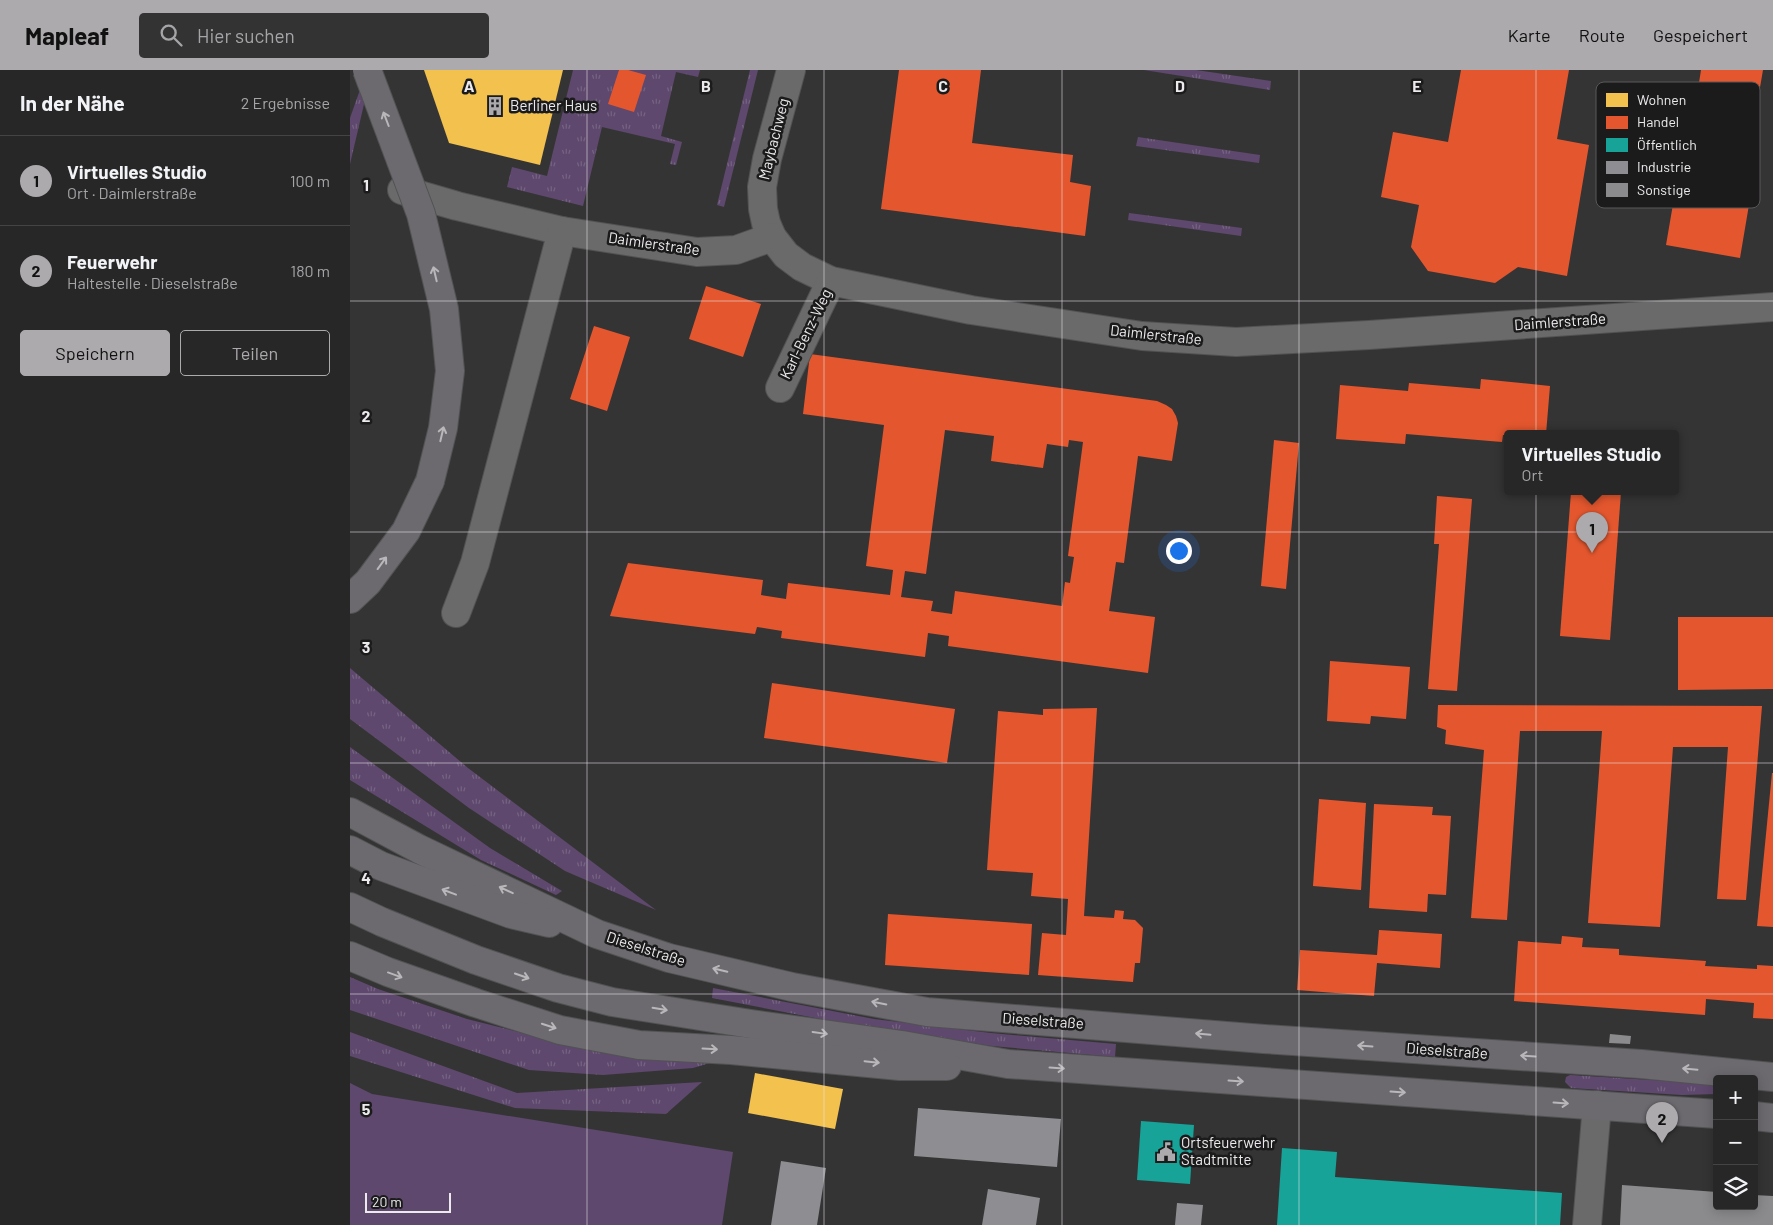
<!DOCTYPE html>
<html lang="de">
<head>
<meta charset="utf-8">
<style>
	:root { --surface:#282728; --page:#343334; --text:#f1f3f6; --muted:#a5a5a8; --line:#444445; --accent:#acaaac }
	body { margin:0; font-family:Barlow,sans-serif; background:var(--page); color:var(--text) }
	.controls { position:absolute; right:15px; bottom:15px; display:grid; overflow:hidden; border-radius:5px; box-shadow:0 2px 12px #0003 }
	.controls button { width:45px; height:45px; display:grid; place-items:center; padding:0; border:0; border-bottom:1px solid var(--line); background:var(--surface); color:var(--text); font:25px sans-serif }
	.scale { position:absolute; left:15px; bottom:12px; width:86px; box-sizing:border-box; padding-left:5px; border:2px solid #eceaec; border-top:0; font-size:14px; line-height:18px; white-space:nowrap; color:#eceaec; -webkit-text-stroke:4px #1c1b1c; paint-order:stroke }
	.you { position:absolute; left:828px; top:480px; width:18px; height:18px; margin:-12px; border:4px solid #fff; border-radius:50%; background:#1a73e8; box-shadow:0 0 0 8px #1a73e833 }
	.badge { display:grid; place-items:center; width:32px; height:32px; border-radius:50%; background:var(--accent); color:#111; font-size:16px; font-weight:700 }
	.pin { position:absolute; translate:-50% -41px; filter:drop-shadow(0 1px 2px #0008) }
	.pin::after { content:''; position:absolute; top:26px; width:18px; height:15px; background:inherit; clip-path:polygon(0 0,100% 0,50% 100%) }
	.popup { position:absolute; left:1154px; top:360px; width:175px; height:65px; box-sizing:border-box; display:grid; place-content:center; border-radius:5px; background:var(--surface); filter:drop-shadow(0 1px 4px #0005); font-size:16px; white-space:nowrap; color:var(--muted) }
	.popup b { font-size:19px; color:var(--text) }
	.popup::after { content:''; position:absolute; left:50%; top:100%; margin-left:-10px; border:10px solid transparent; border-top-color:var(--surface) }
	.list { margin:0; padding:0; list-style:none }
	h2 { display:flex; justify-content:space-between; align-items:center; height:65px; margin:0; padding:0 20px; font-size:21px }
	h2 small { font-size:16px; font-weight:400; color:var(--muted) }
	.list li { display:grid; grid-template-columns:32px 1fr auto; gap:15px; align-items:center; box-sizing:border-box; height:90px; padding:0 20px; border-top:1px solid var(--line) }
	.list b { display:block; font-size:19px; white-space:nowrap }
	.list p { margin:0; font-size:16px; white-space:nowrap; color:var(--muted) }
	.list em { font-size:16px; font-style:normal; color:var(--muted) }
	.actions { display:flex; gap:10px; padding:15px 20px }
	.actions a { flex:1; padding:11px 0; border:1px solid var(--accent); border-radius:5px; text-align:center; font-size:18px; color:var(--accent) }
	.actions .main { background:var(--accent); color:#111 }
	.icon { flex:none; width:28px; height:28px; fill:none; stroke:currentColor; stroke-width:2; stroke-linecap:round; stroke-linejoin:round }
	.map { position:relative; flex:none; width:1423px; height:1155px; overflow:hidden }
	header { display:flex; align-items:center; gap:30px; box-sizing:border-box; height:70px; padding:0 25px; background:var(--accent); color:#111 }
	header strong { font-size:24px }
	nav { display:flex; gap:28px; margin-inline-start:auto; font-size:18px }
	.search { width:350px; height:45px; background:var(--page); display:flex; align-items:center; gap:12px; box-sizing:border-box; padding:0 18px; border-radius:5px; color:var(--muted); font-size:19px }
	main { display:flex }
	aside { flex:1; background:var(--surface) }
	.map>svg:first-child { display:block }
	.grass { fill:url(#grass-tufts) }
	.pitch { fill:#5e486d }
	.homes { fill:#f2c14e }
	.shops { fill:#e4572e; fill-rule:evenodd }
	.public { fill:#17a398 }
	.industry { fill:#8d8d92 }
	.building { fill:#8b8a8c }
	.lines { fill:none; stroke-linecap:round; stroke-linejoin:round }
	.minor-casing { stroke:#525253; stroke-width:30 }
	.major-casing { stroke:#525253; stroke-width:30 }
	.minor { stroke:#6b6a6b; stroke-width:28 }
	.major { stroke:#6c6a6f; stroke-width:28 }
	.major-bridge-casing { stroke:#525253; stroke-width:30; stroke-linecap:butt }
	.major-bridge { stroke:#6c6a6f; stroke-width:28 }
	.oneway { stroke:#b9b7ba }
	.grid { fill:none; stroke:#eceaec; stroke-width:1; stroke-opacity:0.55 }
	.labels { text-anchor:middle; stroke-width:5; stroke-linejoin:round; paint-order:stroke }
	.poi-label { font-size:15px; fill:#eceaec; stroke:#1c1b1c; text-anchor:start }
	.street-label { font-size:15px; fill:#eceaec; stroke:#1c1b1c }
	.key { fill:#1c1b1c; stroke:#5a595a; stroke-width:1 }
	.key-label { font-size:14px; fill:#eceaec }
	.grid-label { font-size:16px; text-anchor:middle; font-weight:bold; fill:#eceaec; stroke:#1c1b1c; stroke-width:5; stroke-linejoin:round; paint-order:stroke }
</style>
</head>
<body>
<header>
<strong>Mapleaf</strong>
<div class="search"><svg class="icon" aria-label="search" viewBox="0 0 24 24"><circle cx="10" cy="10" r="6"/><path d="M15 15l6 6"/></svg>Hier suchen</div>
<nav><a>Karte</a><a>Route</a><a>Gespeichert</a></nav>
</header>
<main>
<aside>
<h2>In der Nähe<small>2 Ergebnisse</small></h2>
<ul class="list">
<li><span class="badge">1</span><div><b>Virtuelles Studio</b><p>Ort · Daimlerstraße</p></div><em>100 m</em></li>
<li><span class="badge">2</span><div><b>Feuerwehr</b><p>Haltestelle · Dieselstraße</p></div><em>180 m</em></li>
</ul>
<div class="actions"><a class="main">Speichern</a><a>Teilen</a></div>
</aside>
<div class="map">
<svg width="1423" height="1155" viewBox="0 0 1423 1155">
	<defs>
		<pattern id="grass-tufts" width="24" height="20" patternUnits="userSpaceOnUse" patternTransform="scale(1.25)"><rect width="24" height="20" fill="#5e486d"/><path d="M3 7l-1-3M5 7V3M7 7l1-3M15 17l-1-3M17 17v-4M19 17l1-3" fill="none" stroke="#756382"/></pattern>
	</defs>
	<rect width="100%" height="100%" fill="#353435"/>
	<g class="grass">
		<polygon points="17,0 22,0 0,94 0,48"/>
		<polygon points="223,0 350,0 348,7 326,2 311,66 332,72 326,95 320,94 325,74 252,57 233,136 157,117 162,97 197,106"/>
		<polygon points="400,0 408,0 374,137 367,135"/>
		<polygon points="794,0 846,0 921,11 920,20"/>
		<polygon points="788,67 910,85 909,93 786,76"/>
		<polygon points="779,143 892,158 891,166 778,150"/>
		<polygon points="0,598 118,698 306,840 215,801 119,738 0,649"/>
		<polygon points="0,677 140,778 212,821 206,825 131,790 0,710"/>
		<polygon points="0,907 28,919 117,949 204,971 301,990 370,990 343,998 253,1005 179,1000 0,940"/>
		<polygon points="363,918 524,949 641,963 766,974 765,987 642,976 595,969 517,958 362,928"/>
		<polygon points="0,962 167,1023 352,1012 316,1044 165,1038 0,986"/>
		<polygon points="1220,1005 1367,1014 1367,1024 1332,1025 1221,1018 1215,1012 1216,1007"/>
	</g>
	<polygon class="pitch" points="0,1013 22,1024 383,1082 372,1155 0,1155"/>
	<g class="homes">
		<polygon points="74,0 213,0 190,95 99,73"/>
		<polygon points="405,1003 493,1019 485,1059 398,1043"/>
	</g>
	<g class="shops">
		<polygon points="269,0 278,0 296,5 284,42 258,34"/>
		<polygon points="549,0 631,0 622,73 723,85 720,112 741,116 735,166 531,139"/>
		<polygon points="1111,0 1219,0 1207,69 1239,75 1217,206 1168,197 1145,213 1078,201 1061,177 1069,135 1031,127 1043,62 1098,72"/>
		<polygon points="1351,0 1413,0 1393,116 1402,117 1390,188 1316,175 1328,105 1337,107 1347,46 1344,45"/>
		<polygon points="356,216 411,234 393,287 339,269"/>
		<polygon points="244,256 280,267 257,341 220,329"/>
		<path d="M460 284 807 331 816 335 822 339 826 346 828 353 822 391 788 386 774 493 766 492 759 541 805 547 798 603 598 576 599 566 578 563 575 587 431 568 432 561 407 557 405 564 260 546 278 493 413 510 411 525 436 529 438 513 540 525 543 500 516 496 534 355 453 344ZM595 360 644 366 641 391 693 398 697 374 718 377 719 370 733 372 718 486 724 487 720 513 715 512 712 536 605 521 602 544 581 541 583 531 551 527 555 501 576 504Z"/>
		<polygon points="1131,309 1200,316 1196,364 1153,365 1152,372 1056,364 1055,374 986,369 990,315 1058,321 1059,313 1130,319"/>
		<polygon points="924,370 949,373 936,519 911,516"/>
		<polygon points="1221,422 1271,422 1260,570 1210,566"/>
		<polygon points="1087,426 1122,429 1107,621 1078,619 1089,474 1084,474"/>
		<polygon points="1328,547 1423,547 1423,619 1328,620"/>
		<polygon points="980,591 1060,597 1056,649 1021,646 1020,654 977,651"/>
		<polygon points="422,613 605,639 597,693 414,668"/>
		<polygon points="1088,635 1412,636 1396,830 1367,829 1378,677 1323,677 1310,857 1238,853 1252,661 1170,661 1157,850 1121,848 1134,680 1095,674 1096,660 1087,657"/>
		<polygon points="747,638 734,846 764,848 765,840 774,841 773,849 785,850 793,858 790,893 785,893 783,912 688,905 692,863 716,865 718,829 681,826 683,803 637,800 648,641 693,645 693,639"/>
		<polygon points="1422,703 1423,703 1423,857 1407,856"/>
		<polygon points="969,729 1016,733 1011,820 963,816"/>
		<polygon points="1024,734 1083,737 1082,745 1101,746 1096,825 1078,824 1077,842 1019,838"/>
		<polygon points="538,844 682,854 679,905 535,895"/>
		<polygon points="1029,860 1092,864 1090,898 1027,893 1024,926 947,920 950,880 1027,885"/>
		<polygon points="1212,866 1233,868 1232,877 1269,879 1269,885 1356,891 1355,896 1407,899 1407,895 1423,896 1423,949 1403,948 1404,933 1356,929 1355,945 1164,931 1168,871 1211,874"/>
	</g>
	<g class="public">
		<polygon points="791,1051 844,1055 840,1114 787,1110"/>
		<polygon points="932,1078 987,1082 985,1107 1212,1123 1210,1155 927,1155"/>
	</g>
	<g class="industry">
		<polygon points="568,1038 711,1049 707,1097 564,1086"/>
		<polygon points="431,1091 476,1098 467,1155 421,1155"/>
		<polygon points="638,1119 690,1128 686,1155 632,1155"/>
		<polygon points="827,1133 853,1135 851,1155 825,1155"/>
	</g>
	<g class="building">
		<polygon points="1260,964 1281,966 1280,974 1259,973"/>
		<polygon points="1272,1115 1367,1122 1367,1136 1404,1136 1404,1125 1423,1126 1423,1155 1270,1155"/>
	</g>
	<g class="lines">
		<g class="minor-casing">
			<g id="minor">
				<polyline points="441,0 417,89 412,117 413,139 416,153 422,167 436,185 452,197 481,211 621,240 792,266 886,272 1019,265 1423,237"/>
				<polyline points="52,120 107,136 212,161 347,182 386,180 422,167"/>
				<polyline points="430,318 481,211"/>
				<polyline points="106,543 125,493 212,161"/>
				<polyline points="1237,1155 1247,1035"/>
			</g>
		</g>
		<g class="major-casing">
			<g id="major">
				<polyline points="0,529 18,512 56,461 80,411"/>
				<polyline points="0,742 69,779 247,864 319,888 442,917 577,942 914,969 1291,994 1423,1007"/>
				<polyline points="0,780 31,796 161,844 199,853"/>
				<polyline points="0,837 32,852 126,890 208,918 262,932 401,954 552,975 658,994 1367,1044"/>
				<polyline points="0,886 38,902 126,933 210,960 289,975 381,980 550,996 597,996"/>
				<polyline points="1404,1046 1423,1048"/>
			</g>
		</g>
		<use href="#minor" class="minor"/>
		<use href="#major" class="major"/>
		<g class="major-bridge-casing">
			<polyline id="major-bridge" points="17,0 71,144 94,239 100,301 93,358 80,411"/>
		</g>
		<use href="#major-bridge" class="major-bridge"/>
	</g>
	<defs><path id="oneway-shaft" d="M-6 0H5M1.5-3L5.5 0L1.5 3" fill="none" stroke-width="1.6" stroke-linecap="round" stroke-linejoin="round" transform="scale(1.25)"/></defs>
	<g class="oneway">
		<use href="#oneway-shaft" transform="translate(36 49) rotate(-111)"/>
		<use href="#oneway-shaft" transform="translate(85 204) rotate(-103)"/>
		<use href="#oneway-shaft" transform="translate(92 364) rotate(-77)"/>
		<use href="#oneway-shaft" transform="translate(32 493) rotate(-54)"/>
		<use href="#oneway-shaft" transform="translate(156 820) rotate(-155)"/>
		<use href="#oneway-shaft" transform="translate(99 822) rotate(-159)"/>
		<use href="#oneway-shaft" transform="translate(370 900) rotate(-167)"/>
		<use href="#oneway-shaft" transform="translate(45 905) rotate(20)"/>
		<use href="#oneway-shaft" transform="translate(172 906) rotate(19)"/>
		<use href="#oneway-shaft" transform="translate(529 933) rotate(-169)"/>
		<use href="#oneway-shaft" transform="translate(310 939) rotate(9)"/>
		<use href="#oneway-shaft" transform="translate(199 956) rotate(18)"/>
		<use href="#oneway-shaft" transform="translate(470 963) rotate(8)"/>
		<use href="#oneway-shaft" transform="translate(853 964) rotate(-175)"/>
		<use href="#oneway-shaft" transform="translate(1015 976) rotate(-176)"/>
		<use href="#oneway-shaft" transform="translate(360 979) rotate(3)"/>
		<use href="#oneway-shaft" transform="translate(1178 986) rotate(-176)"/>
		<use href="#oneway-shaft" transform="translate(522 992) rotate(6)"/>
		<use href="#oneway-shaft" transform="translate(707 998) rotate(4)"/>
		<use href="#oneway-shaft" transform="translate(1340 999) rotate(-175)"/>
		<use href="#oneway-shaft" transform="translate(886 1011) rotate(4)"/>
		<use href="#oneway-shaft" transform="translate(1048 1022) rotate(4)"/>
		<use href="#oneway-shaft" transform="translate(1211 1033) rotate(4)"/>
	</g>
	<path class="grid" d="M237 0V1155M474 0V1155M712 0V1155M949 0V1155M1186 0V1155M0 231H1423M0 462H1423M0 693H1423M0 924H1423"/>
	<defs>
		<g id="building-bare" transform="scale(1.5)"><path d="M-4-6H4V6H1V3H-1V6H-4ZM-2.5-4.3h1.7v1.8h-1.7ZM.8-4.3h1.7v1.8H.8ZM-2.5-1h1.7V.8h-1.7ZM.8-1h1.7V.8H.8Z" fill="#acaaac" stroke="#1c1b1c" stroke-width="2.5" paint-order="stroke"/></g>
		<g id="civic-bare" transform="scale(1.5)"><path d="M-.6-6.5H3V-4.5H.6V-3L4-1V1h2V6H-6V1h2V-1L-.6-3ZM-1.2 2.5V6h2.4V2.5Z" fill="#acaaac" stroke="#1c1b1c" stroke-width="2.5" paint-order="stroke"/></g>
	</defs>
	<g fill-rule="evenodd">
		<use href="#building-bare" x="145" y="36"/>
		<use href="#civic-bare" x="816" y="1082"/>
	</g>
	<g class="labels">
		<g class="poi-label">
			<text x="160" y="41">Berliner Haus</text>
			<text x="831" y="1078">Ortsfeuerwehr<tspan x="831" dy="17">Stadtmitte</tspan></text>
		</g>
		<g class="street-label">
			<text transform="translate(424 69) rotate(-76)" y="5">Maybachweg</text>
			<text transform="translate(304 174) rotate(8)" y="5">Daimlerstraße</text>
			<text transform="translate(1210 252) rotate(-4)" y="5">Daimlerstraße</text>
			<text transform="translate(456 264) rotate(-64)" y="5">Karl-Benz-Weg</text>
			<text transform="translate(806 265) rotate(6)" y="5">Daimlerstraße</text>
			<text transform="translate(296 879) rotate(18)" y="5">Dieselstraße</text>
			<text transform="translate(693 951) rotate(4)" y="5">Dieselstraße</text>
			<text transform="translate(1097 981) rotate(4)" y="5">Dieselstraße</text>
		</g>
	</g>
	<rect x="1246" y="12" width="164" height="126" rx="8" class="key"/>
	<rect x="1256" y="23" width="22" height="14" fill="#f2c14e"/>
	<rect x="1256" y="46" width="22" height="13" fill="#e4572e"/>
	<rect x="1256" y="68" width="22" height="14" fill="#17a398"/>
	<rect x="1256" y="91" width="22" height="13" fill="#8d8d92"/>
	<rect x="1256" y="113" width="22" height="14" fill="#8b8a8c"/>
	<g class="key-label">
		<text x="1287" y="35">Wohnen</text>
		<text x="1287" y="57">Handel</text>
		<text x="1287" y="80">Öffentlich</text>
		<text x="1287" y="102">Industrie</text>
		<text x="1287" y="125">Sonstige</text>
	</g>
	<g class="grid-label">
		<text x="119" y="22">A</text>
		<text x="356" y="22">B</text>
		<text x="593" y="22">C</text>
		<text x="830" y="22">D</text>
		<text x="1067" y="22">E</text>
		<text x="16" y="121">1</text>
		<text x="16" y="352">2</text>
		<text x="16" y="583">3</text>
		<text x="16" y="814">4</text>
		<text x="16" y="1045">5</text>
	</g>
</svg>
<div class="controls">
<button>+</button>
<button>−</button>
<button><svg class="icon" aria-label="layers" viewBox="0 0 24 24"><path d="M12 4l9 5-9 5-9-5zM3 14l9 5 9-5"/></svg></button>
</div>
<div class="scale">20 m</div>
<div class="you"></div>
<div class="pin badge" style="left:1242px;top:483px">1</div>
<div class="popup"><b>Virtuelles Studio</b>Ort</div>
<div class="pin badge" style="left:1312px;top:1073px">2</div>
</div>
</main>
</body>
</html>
